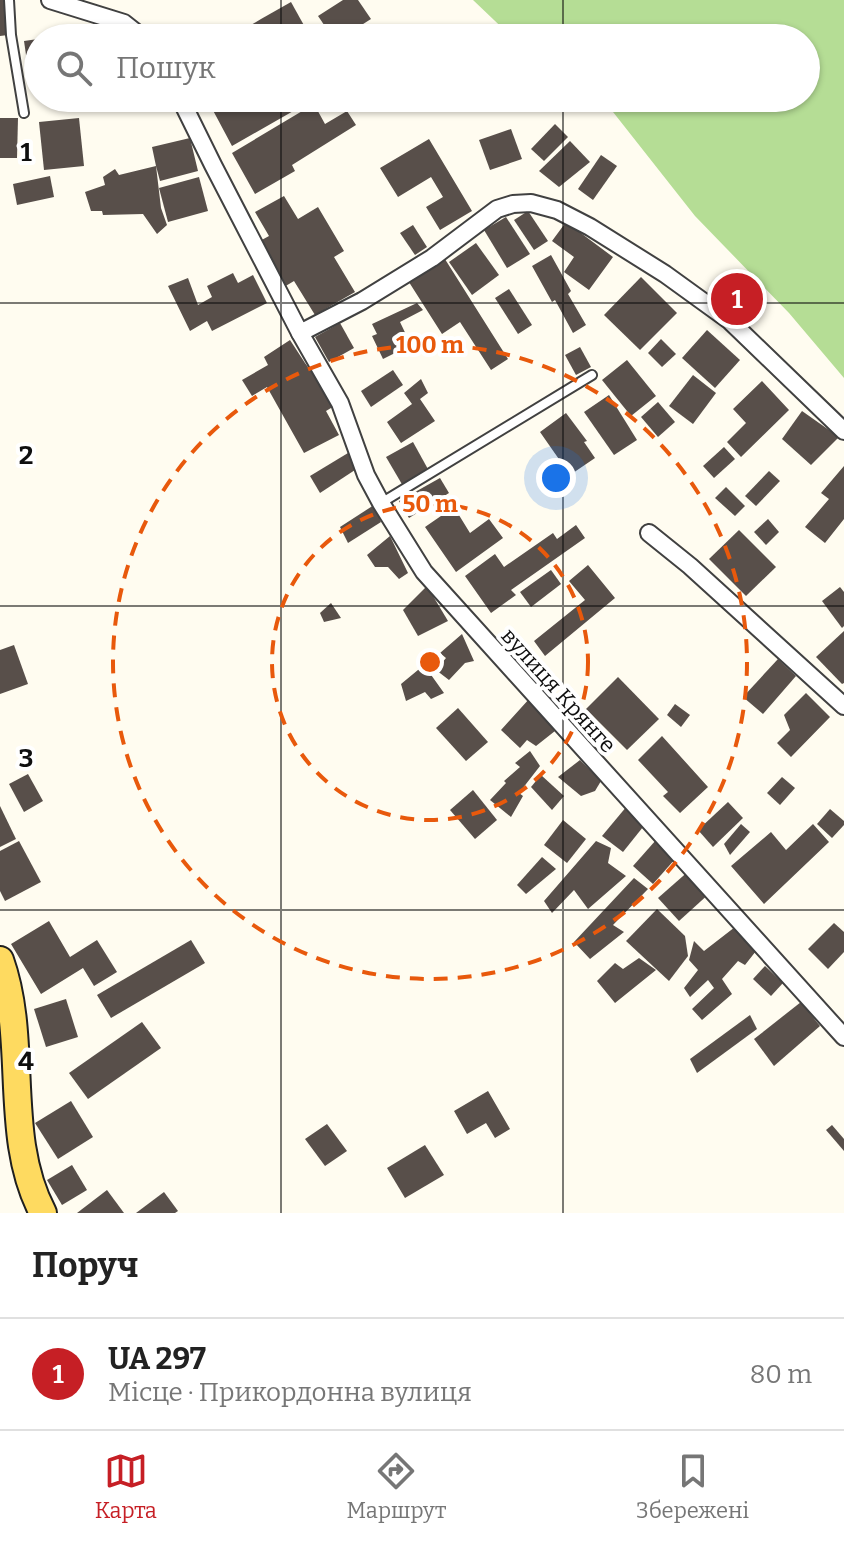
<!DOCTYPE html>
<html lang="uk">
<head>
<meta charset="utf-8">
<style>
	:root { --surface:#fff; --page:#f2f2f2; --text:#222; --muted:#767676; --line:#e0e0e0; --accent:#c61f25 }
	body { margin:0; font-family:Bitter,serif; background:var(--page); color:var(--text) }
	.you { position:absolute; left:556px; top:478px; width:28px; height:28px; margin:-20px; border:6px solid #fff; border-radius:50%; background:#1a73e8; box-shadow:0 0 0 12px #1a73e833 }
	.badge { display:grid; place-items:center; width:52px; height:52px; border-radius:50%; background:var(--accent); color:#fff; font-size:26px; font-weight:700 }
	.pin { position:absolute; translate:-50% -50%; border:4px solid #fff; box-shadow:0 2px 8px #0006 }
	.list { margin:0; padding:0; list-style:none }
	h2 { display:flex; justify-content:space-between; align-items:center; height:104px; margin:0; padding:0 32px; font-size:34px }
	h2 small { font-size:26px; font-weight:400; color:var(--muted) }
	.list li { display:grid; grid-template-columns:52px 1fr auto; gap:24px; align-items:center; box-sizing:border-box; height:112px; padding:0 32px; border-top:2px solid var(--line) }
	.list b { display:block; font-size:30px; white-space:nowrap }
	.list p { margin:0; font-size:26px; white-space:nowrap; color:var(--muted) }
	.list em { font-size:26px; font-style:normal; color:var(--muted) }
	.icon { flex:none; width:44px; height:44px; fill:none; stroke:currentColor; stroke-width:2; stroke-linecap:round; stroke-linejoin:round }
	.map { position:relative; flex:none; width:844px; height:1213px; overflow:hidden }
	.search { position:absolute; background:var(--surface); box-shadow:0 2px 6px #0004; left:24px; right:24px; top:24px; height:88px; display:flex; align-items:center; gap:20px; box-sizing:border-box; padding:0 28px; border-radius:44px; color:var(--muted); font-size:30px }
	.sheet { height:216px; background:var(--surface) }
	nav { display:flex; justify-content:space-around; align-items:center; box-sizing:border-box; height:112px; border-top:2px solid var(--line); background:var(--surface); font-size:22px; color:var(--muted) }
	nav a { display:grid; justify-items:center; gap:4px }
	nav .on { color:var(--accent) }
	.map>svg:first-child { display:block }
	.forest { fill:#b5dd95 }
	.building { fill:#584f4a }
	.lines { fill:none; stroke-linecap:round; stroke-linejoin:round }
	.service-casing { stroke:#414141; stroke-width:12 }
	.minor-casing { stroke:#414141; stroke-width:20 }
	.primary-casing { stroke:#1f1f1f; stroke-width:30 }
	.service { stroke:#fff; stroke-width:8 }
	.minor { stroke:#fff; stroke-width:16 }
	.primary { stroke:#feda60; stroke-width:26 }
	.grid { fill:none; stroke:#0e0e0e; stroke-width:2; stroke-opacity:0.55 }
	.ring { fill:none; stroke:#e8590c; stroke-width:4; stroke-dasharray:14 10 }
	.labels { text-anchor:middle; stroke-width:8; stroke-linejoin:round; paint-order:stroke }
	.street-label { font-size:22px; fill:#0e0e0e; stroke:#fff }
	.grid-label { font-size:26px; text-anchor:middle; font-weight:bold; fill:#0e0e0e; stroke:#fff; stroke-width:8; stroke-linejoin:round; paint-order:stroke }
	.centre { fill:#e8590c; stroke:#fff; stroke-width:4 }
	.ring-label { font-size:24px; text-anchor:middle; font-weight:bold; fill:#e8590c; stroke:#fff; stroke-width:8; stroke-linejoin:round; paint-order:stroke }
</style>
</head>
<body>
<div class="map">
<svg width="844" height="1213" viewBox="0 0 844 1213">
	<rect width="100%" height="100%" fill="#fffcf0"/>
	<polygon class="forest" points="473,0 844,0 844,378 789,313 695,216 602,98 806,98 806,38 513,38"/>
	<g class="building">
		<polygon points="0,0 8,0 8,35 0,36"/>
		<polygon points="343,0 358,0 371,19 341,38 333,38 318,16"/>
		<polygon points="291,2 311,38 229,38 261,19"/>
		<polygon points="54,27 110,30 110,38 53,38"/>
		<polygon points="38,39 38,81 30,82 24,41"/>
		<polygon points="214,98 248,98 252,106 265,98 316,98 232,146 208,101"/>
		<polygon points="314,104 325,124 347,111 356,125 292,165 295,171 255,194 232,153"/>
		<polygon points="0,118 18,118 17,158 0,158"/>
		<polygon points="79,118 84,166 44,170 39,122"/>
		<polygon points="555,124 568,137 544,161 531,149"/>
		<polygon points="511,129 522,159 490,170 479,140"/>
		<polygon points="190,138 198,171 160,181 156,166 161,208 167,225 157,234 143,214 103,215 102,211 91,211 85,192 105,185 103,177 115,169 119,175 156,166 152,147"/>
		<polygon points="429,139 472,211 440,230 426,207 443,197 431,177 398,197 380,168"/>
		<polygon points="570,141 590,162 559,187 539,171"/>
		<polygon points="601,155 617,166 593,200 578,189"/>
		<polygon points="50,176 54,197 17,205 13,184"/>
		<polygon points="199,177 208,211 168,222 159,188"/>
		<polygon points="284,196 298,219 318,207 344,251 334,257 355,292 315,315 294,281 284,287 258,242 269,236 255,212"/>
		<polygon points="528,211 548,241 534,250 514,220"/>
		<polygon points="506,217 530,254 507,268 484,230"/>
		<polygon points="566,222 613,257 589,290 564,272 574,257 552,241"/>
		<polygon points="413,225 427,247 415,255 400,233"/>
		<polygon points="476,243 499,275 472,295 449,262"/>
		<polygon points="551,255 571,291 568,294 586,325 573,333 555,300 552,302 532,266"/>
		<polygon points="443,256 508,359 491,370 460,322 442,334 407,279"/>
		<polygon points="233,273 238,283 253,275 267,303 212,331 207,321 190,331 168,286 188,278 198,305 212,297 207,286"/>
		<polygon points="641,277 677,313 640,350 604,315"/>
		<polygon points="509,289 532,325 518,334 495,298"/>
		<polygon points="417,303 423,310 400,322 411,345 383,359 372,336 377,334 372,324"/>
		<polygon points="340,323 354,348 329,362 315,337"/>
		<polygon points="707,330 740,360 715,388 682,358"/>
		<polygon points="661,339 676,354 662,367 648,353"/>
		<polygon points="290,340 305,363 336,405 326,411 339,435 304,453 267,387 252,396 242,380 268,365 264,357"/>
		<polygon points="580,347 591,367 576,375 565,355"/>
		<polygon points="627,360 656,396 631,416 602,380"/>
		<polygon points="393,370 403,385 371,407 361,391"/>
		<polygon points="693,375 716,393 693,424 669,406"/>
		<polygon points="421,379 428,393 420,399 435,421 401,443 387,422 412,404 404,393"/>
		<polygon points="762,381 789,410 741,457 727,442 746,423 733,409"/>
		<polygon points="609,395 637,440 614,455 584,412"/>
		<polygon points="658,402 675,422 658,437 641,417"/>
		<polygon points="802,411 839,437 811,465 782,439"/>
		<polygon points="566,413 587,441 584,442 595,458 570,475 540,432"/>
		<polygon points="413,442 429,471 403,486 386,457"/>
		<polygon points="724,447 735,459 714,478 703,466"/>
		<polygon points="348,453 358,468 320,493 310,476"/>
		<polygon points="844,466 844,519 825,543 805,527 829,499 821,493"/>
		<polygon points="769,471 780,481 756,506 745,496"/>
		<polygon points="440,478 449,493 409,518 399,501"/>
		<polygon points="726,487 745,506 735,516 715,498"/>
		<polygon points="374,505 381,522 348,543 340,527"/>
		<polygon points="454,507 470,533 489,519 503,538 456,572 425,527"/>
		<polygon points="768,519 779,532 766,545 754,532"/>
		<polygon points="576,525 585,538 511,590 516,595 491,613 465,576 495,554 504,567 553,533 557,539"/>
		<polygon points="739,530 776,567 746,596 709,559"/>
		<polygon points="390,536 408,573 399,579 388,567 375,567 367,555"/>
		<polygon points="588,565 615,598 545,656 534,641 585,600 569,581"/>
		<polygon points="551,570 561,584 531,607 520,592"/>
		<polygon points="427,586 448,621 418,636 403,610"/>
		<polygon points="840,587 844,592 844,626 842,628 822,601"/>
		<polygon points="331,603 341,618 324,622 320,613"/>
		<polygon points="844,631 844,683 842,684 816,657"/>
		<polygon points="462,634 474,661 465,663 449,680 436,670 446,658 440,653"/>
		<polygon points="14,645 28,684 0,694 0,650"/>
		<polygon points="778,659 796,676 763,714 743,697"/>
		<polygon points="424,665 444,693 431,699 425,692 406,701 401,684"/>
		<polygon points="618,677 659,719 627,750 586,709"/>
		<polygon points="806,693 830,717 791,757 777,743 790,730 784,715"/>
		<polygon points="530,698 555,731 536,746 527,740 520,748 501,730"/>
		<polygon points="675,704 690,715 681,727 667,715"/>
		<polygon points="458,708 488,742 466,761 436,728"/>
		<polygon points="662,736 708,787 680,813 663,796 668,792 638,760"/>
		<polygon points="530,751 540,766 519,793 523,796 511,817 490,800 506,783 504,781 520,767 515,763"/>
		<polygon points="580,760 601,781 595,791 581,796 558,777"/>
		<polygon points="28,774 43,801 24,812 9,784"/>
		<polygon points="541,775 564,796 552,810 531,787"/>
		<polygon points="782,777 795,788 780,805 767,793"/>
		<polygon points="473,790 497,820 475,839 450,810"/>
		<polygon points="728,802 743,818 713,847 698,830"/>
		<polygon points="0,806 16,839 0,847"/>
		<polygon points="627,806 647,822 623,852 602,836"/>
		<polygon points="830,809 844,821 844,825 832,838 817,824"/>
		<polygon points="563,820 586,839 567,863 544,845"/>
		<polygon points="741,824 750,832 730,855 724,844"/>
		<polygon points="813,824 829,842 764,904 731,866 771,832 786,850"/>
		<polygon points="656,840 676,858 653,884 633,866"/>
		<polygon points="19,841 41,882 5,901 0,891 0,851"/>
		<polygon points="596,841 611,848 608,863 626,876 588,909 574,890 552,913 544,901"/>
		<polygon points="542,857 556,869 526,894 517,885"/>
		<polygon points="691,869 711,892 679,921 658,898"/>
		<polygon points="634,878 648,889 613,925 624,932 590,959 574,942"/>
		<polygon points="657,909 685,936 688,956 669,981 626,941"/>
		<polygon points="49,921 70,957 97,940 117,972 94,986 83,968 41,994 11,944"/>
		<polygon points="834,923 844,932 844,952 828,969 808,949"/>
		<polygon points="735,927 756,951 745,965 738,961 722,979 732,994 702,1020 692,1009 714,988 708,980 690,997 684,988 698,970 689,960 694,941 704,951"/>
		<polygon points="191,940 205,963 111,1018 97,995"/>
		<polygon points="639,958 656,970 615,1003 597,981 615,963 623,969"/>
		<polygon points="765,966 783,983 771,996 753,979"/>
		<polygon points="66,999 78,1037 46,1047 34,1009"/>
		<polygon points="801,1002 820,1026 774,1066 754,1039"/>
		<polygon points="750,1015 757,1029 697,1073 690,1059"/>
		<polygon points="142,1022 161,1048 88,1099 69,1073"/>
		<polygon points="488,1091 510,1129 495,1138 486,1123 467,1134 454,1111"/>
		<polygon points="71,1101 93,1137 58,1159 35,1123"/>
		<polygon points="327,1124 347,1151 325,1166 305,1139"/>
		<polygon points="832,1125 844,1139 844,1151 826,1130"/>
		<polygon points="425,1145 444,1175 405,1198 387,1168"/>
		<polygon points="72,1165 87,1190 62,1205 47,1180"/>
		<polygon points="107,1190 124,1213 77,1213"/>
		<polygon points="164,1192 178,1211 175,1213 136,1213"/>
	</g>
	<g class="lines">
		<g class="service-casing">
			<g id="service">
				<polyline points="9,0 11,35 24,113"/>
				<polyline points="381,503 592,375"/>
			</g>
		</g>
		<g class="minor-casing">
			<g id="minor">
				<polyline points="50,0 124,23 143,38"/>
				<polyline points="180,98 213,165 300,333 362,301 432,258 497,209 513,204 531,203 557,210 590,227 665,274 730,321 844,431"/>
				<polyline points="300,333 340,403 366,475 381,503 424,572 844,1037"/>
				<polyline points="649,533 690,566 844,706"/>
			</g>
		</g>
		<g class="primary-casing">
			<path id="primary" d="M0 960C29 1041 2 1136 43 1213"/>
		</g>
		<use href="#service" class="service"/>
		<use href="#minor" class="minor"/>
		<use href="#primary" class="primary"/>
	</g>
	<path class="grid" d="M281 0V38M563 0V38M281 98V1213M563 98V1213M0 303H844M0 606H844M0 910H844"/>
	<g class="ring">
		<circle cx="430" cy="662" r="158"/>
		<circle cx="430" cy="662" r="317"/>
	</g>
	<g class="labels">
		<g class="street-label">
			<text transform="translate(559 690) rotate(48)" y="8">вулиця Крянге</text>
		</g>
	</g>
	<g class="grid-label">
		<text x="26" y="161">1</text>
		<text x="26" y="464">2</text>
		<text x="26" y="767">3</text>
		<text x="26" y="1070">4</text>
	</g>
	<circle cx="430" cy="662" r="12" class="centre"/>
	<g class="ring-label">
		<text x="430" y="353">100 m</text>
		<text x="430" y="512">50 m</text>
	</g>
</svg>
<div class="you"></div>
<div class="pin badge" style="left:737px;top:299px">1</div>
<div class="search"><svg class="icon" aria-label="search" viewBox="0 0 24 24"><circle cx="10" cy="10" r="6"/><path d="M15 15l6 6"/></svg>Пошук</div>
</div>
<section class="sheet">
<h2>Поруч<small></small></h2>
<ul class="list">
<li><span class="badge">1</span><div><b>UA 297</b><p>Місце · Прикордонна вулиця</p></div><em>80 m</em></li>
</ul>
</section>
<nav>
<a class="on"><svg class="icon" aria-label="map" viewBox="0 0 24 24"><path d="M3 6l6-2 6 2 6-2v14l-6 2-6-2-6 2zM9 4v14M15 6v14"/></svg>Карта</a>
<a><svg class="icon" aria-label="directions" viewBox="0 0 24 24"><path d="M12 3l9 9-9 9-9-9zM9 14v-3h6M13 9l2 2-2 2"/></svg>Маршрут</a>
<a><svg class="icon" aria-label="saved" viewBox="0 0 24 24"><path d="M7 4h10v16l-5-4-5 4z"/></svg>Збережені</a>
</nav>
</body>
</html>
